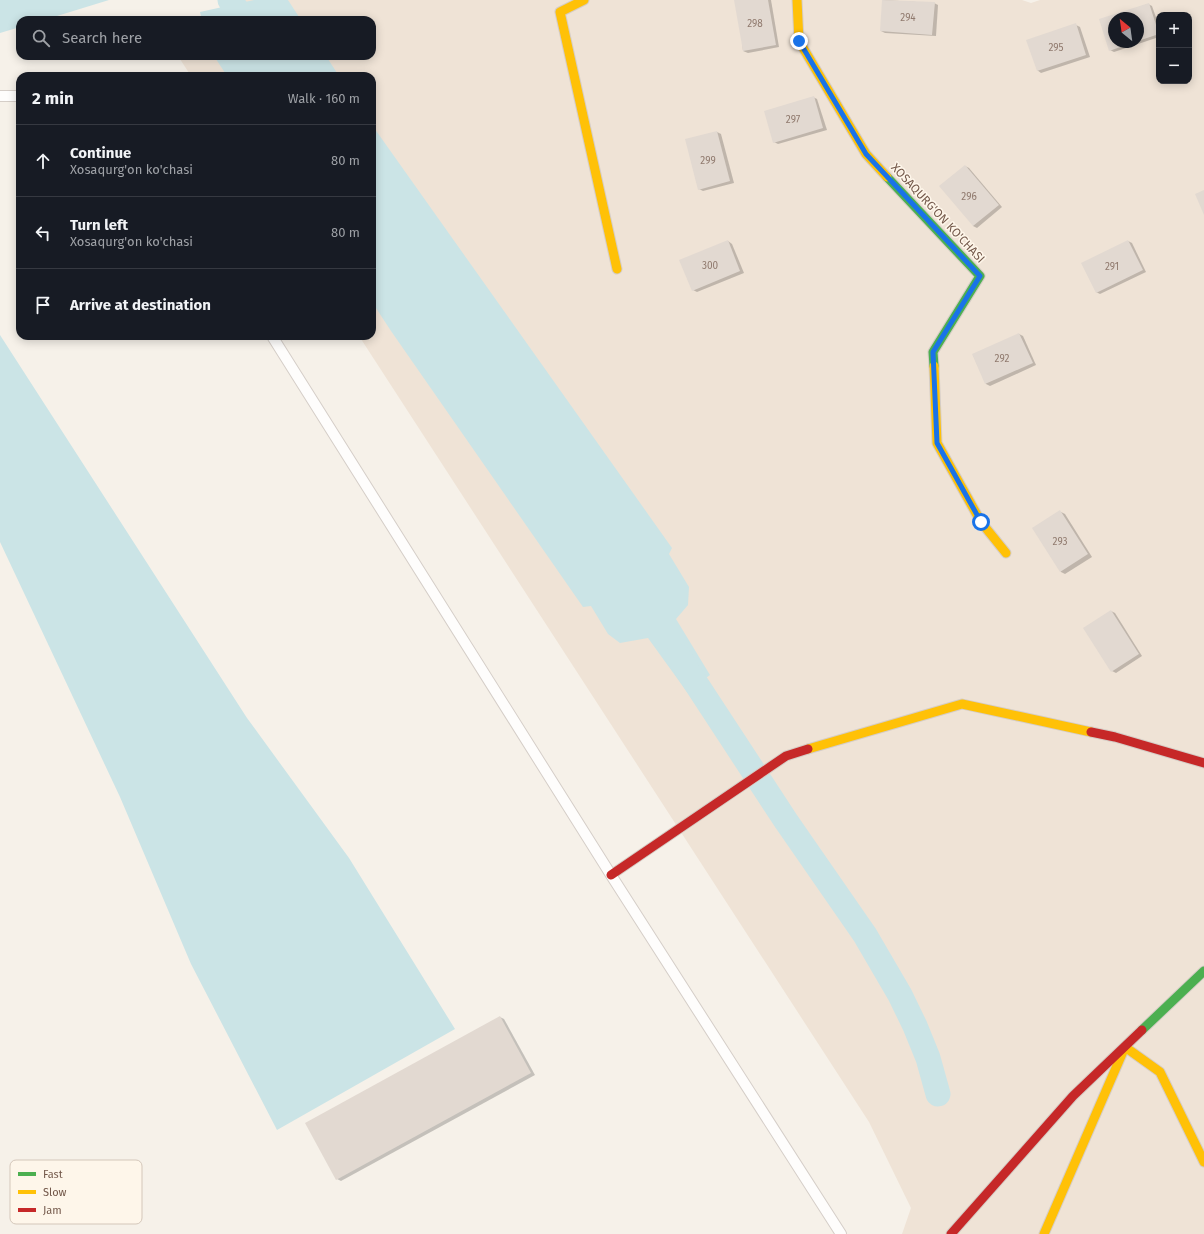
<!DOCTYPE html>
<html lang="en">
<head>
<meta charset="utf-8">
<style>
	:root { --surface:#171b24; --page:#242831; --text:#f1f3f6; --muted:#9ea1a6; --line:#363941 }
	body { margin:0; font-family:"Fira Sans",sans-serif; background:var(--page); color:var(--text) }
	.controls { position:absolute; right:12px; top:12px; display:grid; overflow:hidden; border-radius:8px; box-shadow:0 2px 10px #0003 }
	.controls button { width:36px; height:36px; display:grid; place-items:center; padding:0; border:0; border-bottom:1px solid var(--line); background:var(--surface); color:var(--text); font:20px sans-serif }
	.compass { position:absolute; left:1108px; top:12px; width:36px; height:36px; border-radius:50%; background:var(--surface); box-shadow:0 2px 10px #0003; rotate:331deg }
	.stop { position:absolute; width:12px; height:12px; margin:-9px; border:3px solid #1a73e8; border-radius:50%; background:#fff }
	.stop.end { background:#1a73e8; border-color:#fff; box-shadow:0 1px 4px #0008 }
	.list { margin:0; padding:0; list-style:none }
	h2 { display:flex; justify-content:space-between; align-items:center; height:52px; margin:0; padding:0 16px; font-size:17px }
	h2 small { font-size:13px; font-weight:400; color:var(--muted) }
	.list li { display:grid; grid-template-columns:26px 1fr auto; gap:12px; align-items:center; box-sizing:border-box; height:72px; padding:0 16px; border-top:1px solid var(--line) }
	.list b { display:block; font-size:15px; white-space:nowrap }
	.list p { margin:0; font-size:13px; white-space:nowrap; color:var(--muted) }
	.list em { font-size:13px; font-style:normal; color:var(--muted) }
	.icon { flex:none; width:22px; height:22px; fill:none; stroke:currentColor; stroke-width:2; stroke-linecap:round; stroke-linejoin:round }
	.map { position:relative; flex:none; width:1204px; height:1234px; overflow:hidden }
	.search { position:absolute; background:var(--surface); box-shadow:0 2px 10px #0003; left:16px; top:16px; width:360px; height:44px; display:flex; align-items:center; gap:10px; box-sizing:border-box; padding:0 14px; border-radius:12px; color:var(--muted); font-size:15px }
	.panel { position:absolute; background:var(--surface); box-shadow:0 2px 10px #0003; left:16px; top:72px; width:360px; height:268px; border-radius:12px }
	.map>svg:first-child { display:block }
	.residential { fill:#efe3d6; fill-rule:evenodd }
	.water { fill:#cbe4e6 }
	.shadow { fill:#0003; fill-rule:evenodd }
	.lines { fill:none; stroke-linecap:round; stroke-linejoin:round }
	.canal { stroke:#cbe4e6; stroke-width:25 }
	.building { fill:#e2d9d1 }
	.lane-casing { stroke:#d5cec8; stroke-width:12 }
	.fast-casing { stroke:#d5cdc6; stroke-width:11 }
	.slow-casing { stroke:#d5cdc6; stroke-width:11 }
	.jam-casing { stroke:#d5cdc6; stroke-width:11 }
	.lane { stroke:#fefdfc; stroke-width:10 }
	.fast { stroke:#4caf50; stroke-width:9 }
	.slow { stroke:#ffc107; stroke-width:9 }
	.jam { stroke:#c62828; stroke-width:9 }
	.route { stroke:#1a73e8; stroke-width:5 }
	.labels { text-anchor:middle; stroke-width:3; stroke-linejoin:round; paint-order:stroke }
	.number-label { font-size:10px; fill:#907a6e }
	.street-label { font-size:12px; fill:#73584a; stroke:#fef6ea }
	.key { fill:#fef6ea; stroke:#d4c7ba; stroke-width:1 }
	.key-label { font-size:11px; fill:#73584a }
</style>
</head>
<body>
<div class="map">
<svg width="1204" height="1234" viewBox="0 0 1204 1234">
	<rect width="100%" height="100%" fill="#f6f1e9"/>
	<path class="residential" d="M238 0H1022L1031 3 1040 0H1204V1234H902L911 1208 869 1122 359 336H372V76H191L178 56H372V20H213ZM1159 15H1189V81H1159ZM1114 18H1138V42H1114Z"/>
	<g class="water">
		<polygon points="0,0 109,0 44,20 20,20 20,27 0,33"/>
		<polygon points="254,0 288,0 301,20 202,20 200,12"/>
		<polygon points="214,56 326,56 339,76 227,76"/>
		<polygon points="372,125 672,548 669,554 689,587 688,605 676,619 710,675 687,692 648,638 620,643 608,634 591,606 583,607 391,331 372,302"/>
		<polygon points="0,335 247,718 349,858 455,1029 277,1130 191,964 120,797 0,542"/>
	</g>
	<g class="shadow">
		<polygon points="739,0 771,0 779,47 748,53 743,51"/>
		<polygon points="883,0 934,3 938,5 936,36 885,33 881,31"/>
		<path d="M1148 4 1152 6 1159 26V37L1114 52 1110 50 1100 20ZM1114 18H1138V42H1114Z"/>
		<polygon points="1076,25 1080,27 1090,57 1041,73 1037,70"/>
		<polygon points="813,97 817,99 827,130 778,144 774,142"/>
		<polygon points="717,132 721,134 734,183 703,191 699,189"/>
		<polygon points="965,166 969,168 1002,207 977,228 973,226"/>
		<polygon points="728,241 732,244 744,273 697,292 693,290"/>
		<polygon points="1128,241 1132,243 1146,272 1100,294 1096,292"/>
		<polygon points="1019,334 1023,336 1036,365 990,386 986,384 973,355"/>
		<polygon points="1061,512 1065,514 1092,557 1065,574 1061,572 1034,529"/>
		<polygon points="1111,611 1115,613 1142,656 1116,673 1112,671"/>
		<polygon points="500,1017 504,1019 535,1075 341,1181 337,1179"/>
	</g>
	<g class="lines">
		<g class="canal">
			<polyline points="230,0 244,20"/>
			<polyline points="678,656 786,821 865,935 900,995 915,1026 928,1058 938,1094"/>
		</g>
	</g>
	<g class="building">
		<polygon points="734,0 768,0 776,45 743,51"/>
		<polygon points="882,0 935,2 932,35 880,31"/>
		<polygon points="1149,3 1159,34 1138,41 1138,18 1114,18 1114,42 1135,42 1109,51 1099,19"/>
		<polygon points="1076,23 1086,55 1037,71 1026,40"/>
		<polygon points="814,96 823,128 773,143 764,111"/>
		<polygon points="717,131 730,181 698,190 685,139"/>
		<polygon points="965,165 999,205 973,226 939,186"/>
		<polygon points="1204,190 1204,215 1195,194"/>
		<polygon points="728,240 740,271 692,291 679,260"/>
		<polygon points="1128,240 1143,270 1096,293 1081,263"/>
		<polygon points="1019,333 1033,363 985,384 972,354"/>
		<polygon points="1060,510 1088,554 1060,572 1032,528"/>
		<polygon points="1111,610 1139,654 1111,672 1083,628"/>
		<polygon points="500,1016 531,1073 336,1180 305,1123"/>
	</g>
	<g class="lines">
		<g class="lane-casing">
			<g id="lane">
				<polyline points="0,96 20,96"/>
				<polyline points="272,336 611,875 841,1234"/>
			</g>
		</g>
		<g class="fast-casing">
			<g id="fast">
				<polyline points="887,177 980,276 933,352 934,366"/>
				<polyline points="1142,1030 1204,971"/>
			</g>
		</g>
		<g class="slow-casing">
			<g id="slow">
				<polyline points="584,0 560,12 617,269"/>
				<polyline points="797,0 799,41 866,154 887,177"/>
				<polyline points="934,366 937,443 981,522 1006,553"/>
				<polyline points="808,749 962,704 1091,732"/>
				<polyline points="1044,1234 1125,1047 1160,1072 1204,1162"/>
			</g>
		</g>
		<g class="jam-casing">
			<g id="jam">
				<polyline points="1091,732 1115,737 1204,763"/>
				<polyline points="611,875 786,756 808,749"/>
				<polyline points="951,1234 1073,1096 1142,1030"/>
			</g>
		</g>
		<use href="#lane" class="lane"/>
		<use href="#fast" class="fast"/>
		<use href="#slow" class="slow"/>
		<use href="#jam" class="jam"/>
	</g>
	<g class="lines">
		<polyline class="route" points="799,41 866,154 980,276 933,352 937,443 981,522"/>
	</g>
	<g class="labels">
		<g class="number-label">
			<text x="908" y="21">294</text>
			<text x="755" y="27">298</text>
			<text x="1056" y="51">295</text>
			<text x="793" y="123">297</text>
			<text x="708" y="164">299</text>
			<text x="969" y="200">296</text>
			<text x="710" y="269">300</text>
			<text x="1112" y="270">291</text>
			<text x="1002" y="362">292</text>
			<text x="1060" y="545">293</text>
		</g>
		<g class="street-label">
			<text transform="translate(938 213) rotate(47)" y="4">XOSAQURG'ON KO'CHASI</text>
		</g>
	</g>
	<rect x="10" y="1160" width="132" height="64" rx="6" class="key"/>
	<rect x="18" y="1172" width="18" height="4" fill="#4caf50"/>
	<rect x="18" y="1190" width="18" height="4" fill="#ffc107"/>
	<rect x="18" y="1208" width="18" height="4" fill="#c62828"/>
	<g class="key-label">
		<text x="43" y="1178">Fast</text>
		<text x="43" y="1196">Slow</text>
		<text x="43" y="1214">Jam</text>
	</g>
</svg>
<div class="controls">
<button>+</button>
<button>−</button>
</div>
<svg class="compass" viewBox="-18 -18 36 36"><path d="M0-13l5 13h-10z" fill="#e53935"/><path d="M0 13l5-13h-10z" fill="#9ea1a6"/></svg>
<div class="stop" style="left:981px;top:522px"></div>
<div class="stop end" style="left:799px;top:41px"></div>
<div class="search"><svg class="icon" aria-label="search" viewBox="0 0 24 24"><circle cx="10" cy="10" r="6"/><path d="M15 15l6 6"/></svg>Search here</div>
<section class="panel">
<h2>2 min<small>Walk · 160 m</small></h2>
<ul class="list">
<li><svg class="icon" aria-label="ahead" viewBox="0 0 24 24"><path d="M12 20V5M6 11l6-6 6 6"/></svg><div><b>Continue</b><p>Xosaqurg'on ko'chasi</p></div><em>80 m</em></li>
<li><svg class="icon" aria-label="left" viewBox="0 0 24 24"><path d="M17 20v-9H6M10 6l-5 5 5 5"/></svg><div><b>Turn left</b><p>Xosaqurg'on ko'chasi</p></div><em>80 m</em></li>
<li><svg class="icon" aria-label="arrive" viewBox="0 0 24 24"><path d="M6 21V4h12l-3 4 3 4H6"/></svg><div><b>Arrive at destination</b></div></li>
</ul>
</section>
</div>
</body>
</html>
